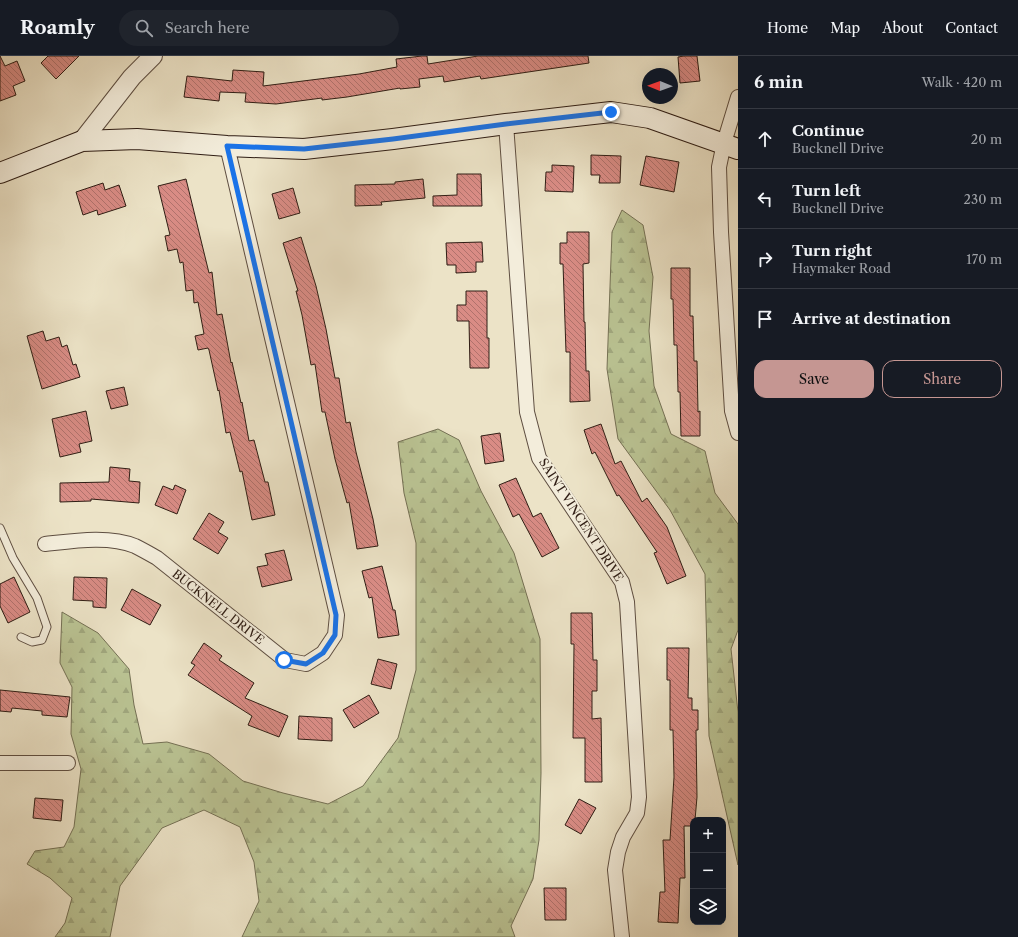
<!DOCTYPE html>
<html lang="en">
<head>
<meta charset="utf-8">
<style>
	:root { --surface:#171b24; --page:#20242c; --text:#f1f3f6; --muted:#9ea1a6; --line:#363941; --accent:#c59692 }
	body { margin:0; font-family:"Libre Caslon Text",serif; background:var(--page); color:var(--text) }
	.controls { position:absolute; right:12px; bottom:12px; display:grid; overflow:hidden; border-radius:8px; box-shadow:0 4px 16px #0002 }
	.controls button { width:36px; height:36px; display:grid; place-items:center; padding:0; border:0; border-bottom:1px solid var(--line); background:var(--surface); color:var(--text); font:20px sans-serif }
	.compass { position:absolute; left:642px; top:12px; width:36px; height:36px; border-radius:50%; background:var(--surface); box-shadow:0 4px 16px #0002; rotate:271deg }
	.stop { position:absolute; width:12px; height:12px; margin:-9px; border:3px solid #1a73e8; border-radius:50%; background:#fff }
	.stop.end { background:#1a73e8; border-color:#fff; box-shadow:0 1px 4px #0008 }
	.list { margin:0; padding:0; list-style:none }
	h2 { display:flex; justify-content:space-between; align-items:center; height:52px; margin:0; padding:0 16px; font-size:17px }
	h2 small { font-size:13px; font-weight:400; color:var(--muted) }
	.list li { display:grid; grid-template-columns:26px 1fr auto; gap:12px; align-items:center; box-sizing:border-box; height:60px; padding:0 16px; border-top:1px solid var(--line) }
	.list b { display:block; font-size:15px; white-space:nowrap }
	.list p { margin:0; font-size:13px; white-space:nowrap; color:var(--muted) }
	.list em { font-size:13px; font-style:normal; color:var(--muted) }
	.actions { display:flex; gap:8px; padding:12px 16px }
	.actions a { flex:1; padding:9px 0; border:1px solid var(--accent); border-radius:12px; text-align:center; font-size:14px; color:var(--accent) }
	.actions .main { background:var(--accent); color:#111 }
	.icon { flex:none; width:22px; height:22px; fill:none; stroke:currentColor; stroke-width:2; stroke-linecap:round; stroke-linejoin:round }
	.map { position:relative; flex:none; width:738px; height:881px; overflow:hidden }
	header { display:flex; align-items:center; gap:24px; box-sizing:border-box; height:56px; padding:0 20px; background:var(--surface); border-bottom:1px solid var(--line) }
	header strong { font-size:19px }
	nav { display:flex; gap:22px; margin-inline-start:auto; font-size:14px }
	.search { width:280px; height:36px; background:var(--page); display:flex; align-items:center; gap:10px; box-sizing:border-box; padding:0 14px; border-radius:22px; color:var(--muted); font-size:15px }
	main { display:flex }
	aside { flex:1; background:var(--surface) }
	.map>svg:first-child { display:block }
	.forest { fill:url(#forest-firs); stroke:#747054 }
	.building { fill:url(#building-back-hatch); stroke:#2f1d14 }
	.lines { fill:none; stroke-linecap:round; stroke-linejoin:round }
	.service-casing { stroke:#5e4e41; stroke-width:9 }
	.minor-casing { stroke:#5e4e41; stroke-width:16 }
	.tertiary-casing { stroke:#5e4e41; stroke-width:20 }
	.secondary-casing { stroke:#2f1d14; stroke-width:22 }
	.service { stroke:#f3eddb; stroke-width:7 }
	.minor { stroke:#f3eddb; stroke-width:14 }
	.tertiary { stroke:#f3eddb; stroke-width:18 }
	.secondary { stroke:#f3eddb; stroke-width:20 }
	.route { stroke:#1a73e8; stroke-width:5 }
	.labels { text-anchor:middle; stroke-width:4; stroke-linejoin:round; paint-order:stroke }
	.street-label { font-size:12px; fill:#2f1d14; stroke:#f3eddb }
</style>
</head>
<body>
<header>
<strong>Roamly</strong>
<div class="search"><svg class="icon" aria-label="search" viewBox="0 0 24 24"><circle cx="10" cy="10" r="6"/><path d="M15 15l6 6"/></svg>Search here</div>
<nav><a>Home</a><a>Map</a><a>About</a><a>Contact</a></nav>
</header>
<main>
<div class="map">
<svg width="738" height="881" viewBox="0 0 738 881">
	<defs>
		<pattern id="forest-firs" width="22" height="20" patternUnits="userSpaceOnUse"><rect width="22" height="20" fill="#bac393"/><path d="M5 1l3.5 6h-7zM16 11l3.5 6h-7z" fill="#a0a77e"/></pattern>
		<pattern id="building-back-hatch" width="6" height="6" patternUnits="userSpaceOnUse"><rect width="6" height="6" fill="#d98c85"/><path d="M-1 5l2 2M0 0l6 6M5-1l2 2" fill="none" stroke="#b0726c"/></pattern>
	</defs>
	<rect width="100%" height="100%" fill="#ece3c7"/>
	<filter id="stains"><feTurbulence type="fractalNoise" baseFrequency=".005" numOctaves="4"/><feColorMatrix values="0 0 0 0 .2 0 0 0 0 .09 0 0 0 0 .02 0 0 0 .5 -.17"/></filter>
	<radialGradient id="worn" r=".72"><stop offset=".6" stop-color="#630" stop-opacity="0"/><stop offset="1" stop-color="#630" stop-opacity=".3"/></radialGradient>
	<g class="forest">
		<polygon points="622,154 643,169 653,221 649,275 654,330 671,378 705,395 715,437 738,468 738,574 731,593 738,656 738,809 709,680 705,518 670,454 618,383 607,313 612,176"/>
		<polygon points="438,373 459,384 481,435 514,497 540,583 541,717 539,784 533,823 511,870 515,881 242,881 259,845 254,806 240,771 204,754 162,772 120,830 110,881 55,881 65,867 72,842 50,822 27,808 35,795 64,791 74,771 81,713 71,678 72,631 60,607 62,556 98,577 129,613 134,649 143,688 167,686 209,698 243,725 283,737 328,748 363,730 398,682 416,614 416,487 404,437 398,386"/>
	</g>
	<g class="building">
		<polygon points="0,0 5,10 17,5 25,25 13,30 16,39 0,45"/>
		<polygon points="48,0 79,0 56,23 41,7"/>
		<polygon points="422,0 427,0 428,8 478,0 588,0 589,7 481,23 480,20 444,26 443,20 419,23 420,31 400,33 400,32 347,41 322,44 322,42 276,48 245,46 246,37 220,36 219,45 184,41 187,20 232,25 233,14 264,16 263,30 359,18 397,11 396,3"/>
		<polygon points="684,0 697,0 700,25 680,27 678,1"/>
		<polygon points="591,99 621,100 620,127 599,127 600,119 591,119"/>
		<polygon points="646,100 679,106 674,136 640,129"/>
		<polygon points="552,109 574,110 573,136 545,135 546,116 552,116"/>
		<polygon points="457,118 481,118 482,150 433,150 433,140 457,139"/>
		<polygon points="186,123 209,217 212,216 217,259 222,258 231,307 232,306 241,347 242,346 249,385 254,384 265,426 268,426 275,459 252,464 242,415 240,416 230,376 226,377 219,334 218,335 209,294 208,292 198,294 195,280 204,278 198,246 194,247 193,234 186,235 183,206 180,207 177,193 168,195 165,180 170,179 158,130"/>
		<polygon points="423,123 425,142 381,146 382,149 355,150 355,129 395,128 395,126"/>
		<polygon points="103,127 105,134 119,129 126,150 98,159 97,154 83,159 76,136"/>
		<polygon points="293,132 300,157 279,163 272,138"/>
		<polygon points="567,176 589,176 589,207 583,208 584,266 585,266 586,315 589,315 590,345 570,346 570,296 566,296 563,208 560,208 560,187 567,187"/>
		<polygon points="301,181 316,230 326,273 335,322 339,322 346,367 350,366 356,396 373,463 378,490 357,493 349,446 347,447 335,403 325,356 322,356 315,308 311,309 302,259 296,235 298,235 283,187"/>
		<polygon points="482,186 483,206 476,206 476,216 456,217 456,209 447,209 446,187"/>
		<polygon points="671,212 690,212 690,260 693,260 694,305 697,305 698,356 700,355 700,380 681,380 680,336 678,336 677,289 674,289 673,243 671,243"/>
		<polygon points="466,235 487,235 487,282 489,282 489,312 470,312 469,265 457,265 457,249 466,249"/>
		<polygon points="43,275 46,285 59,281 62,291 67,289 73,309 76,308 80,321 42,333 27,280"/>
		<polygon points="124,331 128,349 111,353 106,335"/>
		<polygon points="86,355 92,385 79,388 81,396 60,401 52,363"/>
		<polygon points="601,368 615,408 621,405 642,446 647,442 667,471 686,520 667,528 654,497 657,496 619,439 617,440 595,396 592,398 584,374"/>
		<polygon points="500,377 504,405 485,408 481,380"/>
		<polygon points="110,411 130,413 129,425 140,426 139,447 91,443 91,445 60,446 60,427 109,426"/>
		<polygon points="516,422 533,461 541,457 559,492 542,501 519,458 513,461 499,429"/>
		<polygon points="175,429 186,434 177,458 155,449 163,430 173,434"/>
		<polygon points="209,457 224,466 218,476 228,482 218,498 193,483"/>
		<polygon points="284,494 292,524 262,531 257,511 268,509 265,498"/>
		<polygon points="382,510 393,554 395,554 399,579 378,582 372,541 369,542 362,515"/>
		<polygon points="14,521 30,556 8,567 0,550 0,528"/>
		<polygon points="74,521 107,522 106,552 93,551 93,545 73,544"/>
		<polygon points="132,533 161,549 150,569 121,554"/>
		<polygon points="571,557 592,557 593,604 597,604 597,635 592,635 592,663 601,662 602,726 585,726 585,682 573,682 574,588 571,588"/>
		<polygon points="204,587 222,600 219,604 254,627 245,642 288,660 279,681 248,669 252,660 188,619 195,609 191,607"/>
		<polygon points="667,592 689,592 688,642 692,642 692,654 698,654 698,674 696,674 697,741 695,764 693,764 693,770 684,770 685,822 680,822 678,867 658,866 660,836 665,836 663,784 670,784 674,721 673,674 670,674 670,624 667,624"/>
		<polygon points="378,603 397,608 391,633 371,628"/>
		<polygon points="0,634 70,641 67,661 42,659 42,655 12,652 11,656 0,655"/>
		<polygon points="369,639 379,657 354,672 343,654"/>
		<polygon points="299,660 332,662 332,685 298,683"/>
		<polygon points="35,742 63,744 61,765 33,762"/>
		<polygon points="579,743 596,752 581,778 565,769"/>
		<polygon points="544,832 566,832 566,864 545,864"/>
	</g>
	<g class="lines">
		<g class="service-casing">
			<polyline id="service" points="0,472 13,502 37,542 47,571 42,584 32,586 21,581"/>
		</g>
		<g class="minor-casing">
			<g id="minor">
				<polyline points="738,41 724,87 719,111 721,176 732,355 738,377"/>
				<polyline points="506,68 527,356 539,402 622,526 627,546 639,741 637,757 623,781 618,796 615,814 622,881"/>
				<path d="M45 488C72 485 109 479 135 490 143 494 150 498 157 502L285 604 306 608 323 597 335 579 337 559 227 90"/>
				<polyline points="0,707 68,707"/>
			</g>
		</g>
		<g class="tertiary-casing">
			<polyline id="tertiary" points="82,85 132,21 153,0"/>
		</g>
		<g class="secondary-casing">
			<polyline id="secondary" points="0,117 82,85 137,83 227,90 304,93 393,83 506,68 611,56 650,62 738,93"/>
		</g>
		<use href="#service" class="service"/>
		<use href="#minor" class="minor"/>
		<use href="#tertiary" class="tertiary"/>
		<use href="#secondary" class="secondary"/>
	</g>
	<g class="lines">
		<polyline class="route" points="284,604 306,608 323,597 335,579 336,559 227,90 304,93 393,83 506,68 611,56"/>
	</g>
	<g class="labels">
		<g class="street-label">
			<text transform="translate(581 464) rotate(57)" y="4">SAINT VINCENT DRIVE</text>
			<text transform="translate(218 551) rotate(38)" y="4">BUCKNELL DRIVE</text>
		</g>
	</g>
	<rect width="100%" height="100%" filter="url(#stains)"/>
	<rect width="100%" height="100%" fill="url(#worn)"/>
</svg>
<div class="controls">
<button>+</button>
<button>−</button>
<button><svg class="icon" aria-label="layers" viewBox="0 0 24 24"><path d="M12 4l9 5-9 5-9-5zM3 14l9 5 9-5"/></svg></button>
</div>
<svg class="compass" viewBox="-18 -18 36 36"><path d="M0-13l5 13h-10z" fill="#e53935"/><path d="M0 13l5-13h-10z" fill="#9ea1a6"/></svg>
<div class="stop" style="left:284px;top:604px"></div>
<div class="stop end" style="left:611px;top:56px"></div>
</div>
<aside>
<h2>6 min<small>Walk · 420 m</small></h2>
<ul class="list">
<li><svg class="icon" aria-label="ahead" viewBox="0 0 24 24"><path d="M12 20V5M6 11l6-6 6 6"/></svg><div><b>Continue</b><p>Bucknell Drive</p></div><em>20 m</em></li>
<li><svg class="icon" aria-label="left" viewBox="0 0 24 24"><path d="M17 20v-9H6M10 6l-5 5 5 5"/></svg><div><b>Turn left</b><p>Bucknell Drive</p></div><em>230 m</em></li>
<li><svg class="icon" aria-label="right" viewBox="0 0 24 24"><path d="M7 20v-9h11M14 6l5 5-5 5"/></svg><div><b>Turn right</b><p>Haymaker Road</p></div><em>170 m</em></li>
<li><svg class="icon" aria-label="arrive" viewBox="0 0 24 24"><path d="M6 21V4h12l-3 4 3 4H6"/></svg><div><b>Arrive at destination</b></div></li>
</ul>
<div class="actions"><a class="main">Save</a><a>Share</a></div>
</aside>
</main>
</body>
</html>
